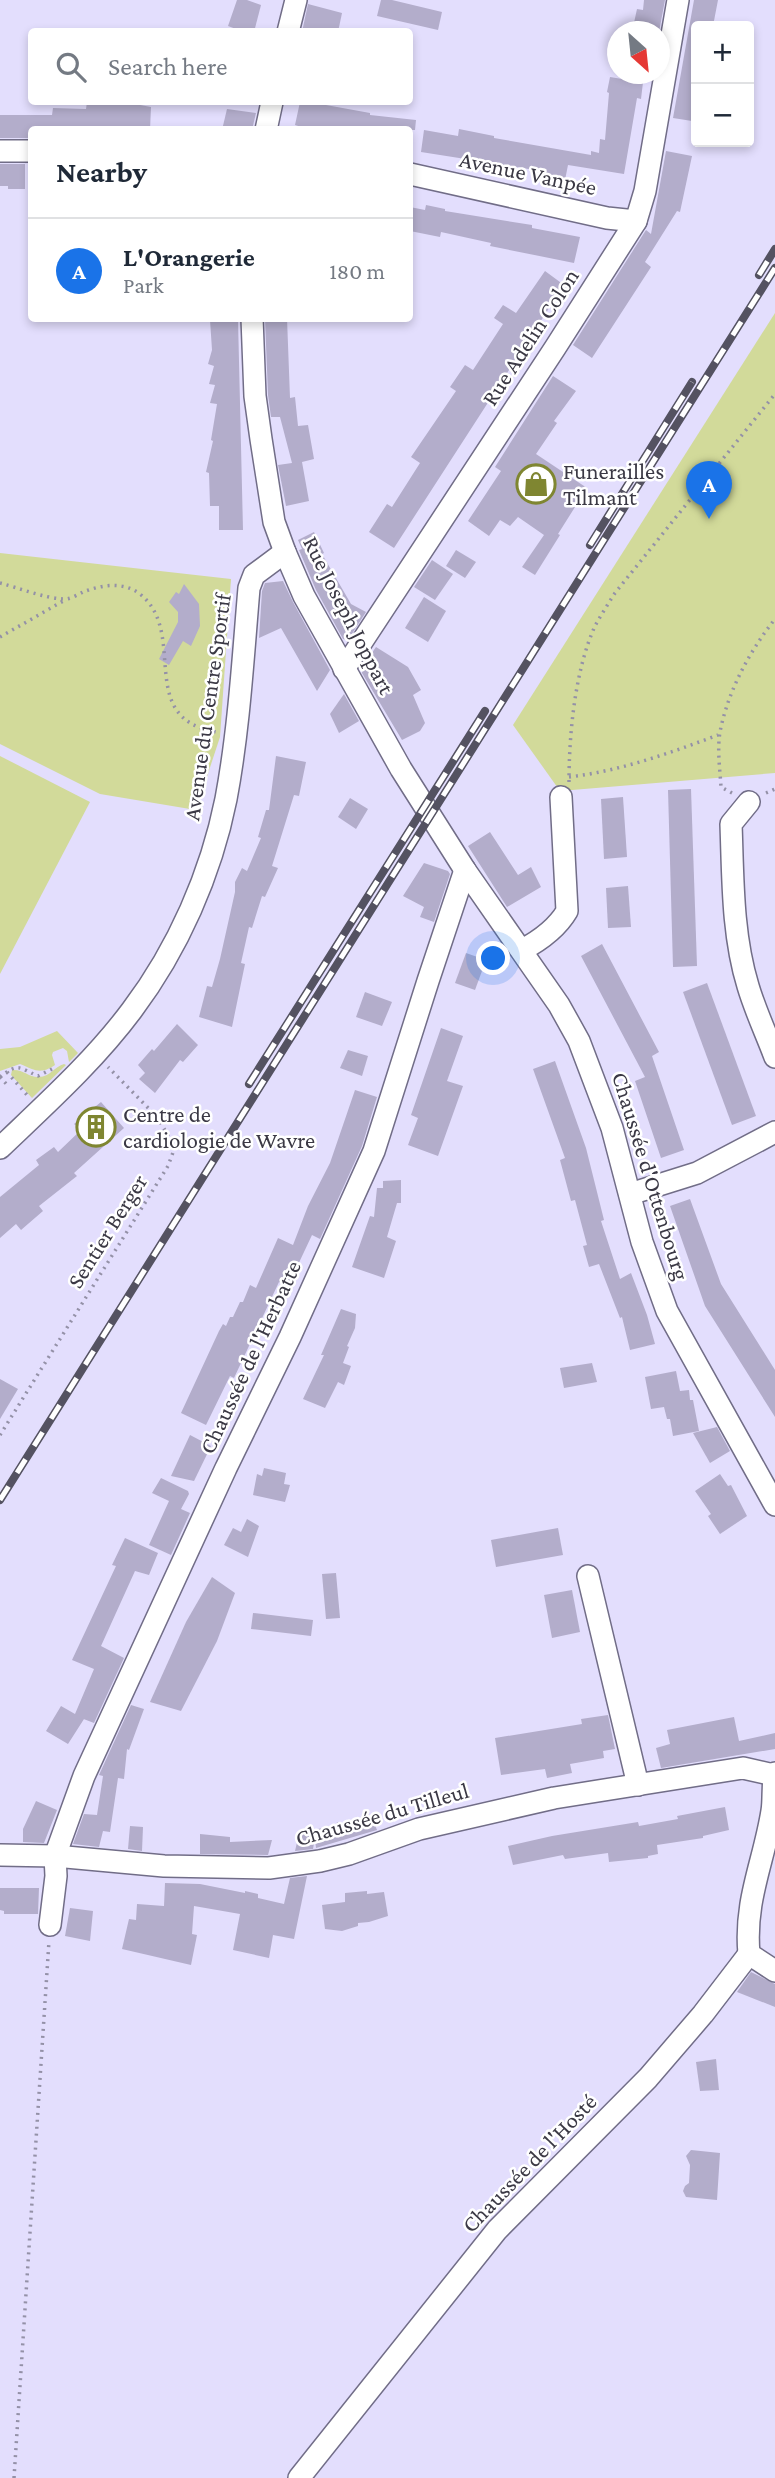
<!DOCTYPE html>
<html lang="en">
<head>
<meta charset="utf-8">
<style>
	:root { --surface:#fff; --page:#f2f2f3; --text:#1f2937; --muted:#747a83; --line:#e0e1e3; --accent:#1a73e8 }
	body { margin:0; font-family:"Crimson Pro",serif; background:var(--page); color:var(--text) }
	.controls { position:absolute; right:21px; top:21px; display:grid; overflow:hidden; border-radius:7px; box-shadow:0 4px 10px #0003 }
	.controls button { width:63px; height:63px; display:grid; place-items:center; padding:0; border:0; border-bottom:2px solid var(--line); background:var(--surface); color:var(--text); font:35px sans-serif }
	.compass { position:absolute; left:607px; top:21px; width:63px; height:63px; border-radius:50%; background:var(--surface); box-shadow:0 4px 10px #0003; rotate:153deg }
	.you { position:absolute; left:494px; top:959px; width:24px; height:24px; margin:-18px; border:5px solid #fff; border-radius:50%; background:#1a73e8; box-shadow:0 0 0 10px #1a73e833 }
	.badge { display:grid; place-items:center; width:46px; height:46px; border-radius:50%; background:var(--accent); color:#fff; font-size:23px; font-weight:700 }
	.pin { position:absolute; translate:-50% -58px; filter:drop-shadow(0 2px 4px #0008) }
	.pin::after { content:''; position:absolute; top:37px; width:24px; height:21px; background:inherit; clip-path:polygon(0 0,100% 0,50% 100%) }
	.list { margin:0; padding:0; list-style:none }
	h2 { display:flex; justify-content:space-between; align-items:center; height:91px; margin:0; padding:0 28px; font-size:30px }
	h2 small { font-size:23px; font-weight:400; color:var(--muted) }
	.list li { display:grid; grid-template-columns:46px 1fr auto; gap:21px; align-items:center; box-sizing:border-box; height:105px; padding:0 28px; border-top:2px solid var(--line) }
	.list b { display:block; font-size:26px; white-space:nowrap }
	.list p { margin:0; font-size:23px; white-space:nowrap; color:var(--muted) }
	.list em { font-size:23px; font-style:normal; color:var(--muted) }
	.icon { flex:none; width:38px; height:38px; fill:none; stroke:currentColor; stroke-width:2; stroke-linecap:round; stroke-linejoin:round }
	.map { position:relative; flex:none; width:775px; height:2478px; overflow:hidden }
	.search { position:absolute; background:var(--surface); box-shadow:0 4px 10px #0003; left:28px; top:28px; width:385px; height:77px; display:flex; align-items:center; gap:18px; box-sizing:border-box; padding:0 24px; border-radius:7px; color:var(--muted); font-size:26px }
	.panel { position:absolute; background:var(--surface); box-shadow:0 4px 10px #0003; left:28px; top:126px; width:385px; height:196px; border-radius:7px }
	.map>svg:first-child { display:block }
	.green { fill:#d2da9a }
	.building { fill:#b3adcb }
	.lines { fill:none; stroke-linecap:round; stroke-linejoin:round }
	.minor-casing { stroke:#716d87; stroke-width:24 }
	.path { stroke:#9491a7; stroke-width:3.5; stroke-dasharray:2 5; stroke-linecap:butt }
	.minor { stroke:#fff; stroke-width:21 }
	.rail-casing { stroke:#545261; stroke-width:8 }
	.rail { stroke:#fff; stroke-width:5; stroke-dasharray:16; stroke-linecap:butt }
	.labels { text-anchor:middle; stroke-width:5; stroke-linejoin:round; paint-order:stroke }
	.street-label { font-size:23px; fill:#3b3945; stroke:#fff }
	.poi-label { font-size:23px; fill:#3b3945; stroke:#fff; text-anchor:start }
</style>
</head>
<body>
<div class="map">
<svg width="775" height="2478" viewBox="0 0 775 2478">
	<rect width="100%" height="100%" fill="#e3defd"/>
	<g class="green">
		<polygon points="775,313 775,773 560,791 513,725"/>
		<polygon points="0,553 231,579 220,737 196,810 100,794 0,744"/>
		<polygon points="0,756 90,802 0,974"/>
		<path d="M57 1031 78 1053 69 1062 67 1051 63 1048 53 1052 52 1055 55 1065C40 1075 35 1070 20 1064L0 1071V1049L20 1047Z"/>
		<path d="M64 1064 66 1065 32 1098 11 1075 12 1070C23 1069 30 1078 39 1077 50 1077 55 1066 64 1064Z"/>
	</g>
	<g class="building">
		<polygon points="237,0 247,0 261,5 254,32 244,32 228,26"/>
		<polygon points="381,0 392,0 442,12 438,30 377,16"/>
		<polygon points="644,0 665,0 659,32 632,32 637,9 643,10"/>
		<polygon points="694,0 718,0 713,26 691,26 696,27 696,101 692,121 673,118"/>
		<polygon points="308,4 342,13 338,32 302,32"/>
		<polygon points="623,74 644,74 641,99 637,98 624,174 568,165 565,180 540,175 541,171 421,152 424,130 458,136 459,129 494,136 494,138 591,155 591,151 599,153 600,139 605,140 609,93 607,92 610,77 622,79"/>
		<polygon points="87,102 124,102 151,107 150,130 32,130 32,138 0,138 0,115 52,115 53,108 86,109"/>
		<polygon points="300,102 327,102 326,105 370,113 370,115 416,120 415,130 311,130 295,125"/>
		<polygon points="227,109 256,113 252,130 222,130"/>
		<polygon points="666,151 692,156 680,212 677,211 645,262 651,267 592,358 573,345 646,230 651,234"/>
		<polygon points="0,164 25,164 25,189 8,189 8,186 0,186"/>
		<polygon points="426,205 445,209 445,211 532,225 532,228 580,237 574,263 490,246 491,243 441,232 440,237 410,231 410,207 425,210"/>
		<polygon points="545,271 564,285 394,548 369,532 387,504 392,507 420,463 411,457 456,391 450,387 465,365 473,370 503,324 494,318 503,305 516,313"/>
		<polygon points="287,318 290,398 295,397 298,426 308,425 314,459 302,462 309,501 286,506 278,465 292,463 280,417 271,417 268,395 265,319"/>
		<polygon points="238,319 243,530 219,530 219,506 210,506 209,473 206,472 213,441 211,440 217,404 210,403 215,385 209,384 214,366 208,364 212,350 210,320"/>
		<polygon points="553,376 576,391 554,421 557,423 536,454 587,488 558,534 560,535 535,575 522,567 544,535 518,517 510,526 500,520 489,536 468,521 501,471 495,467"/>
		<polygon points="314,532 324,553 322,554 351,604 366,612 348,640 343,639 316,590 299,550 302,549 298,540"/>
		<polygon points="456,550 476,562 465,578 446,566"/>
		<polygon points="432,560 453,574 435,600 414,587"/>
		<polygon points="283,581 293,602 330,670 317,691 281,628 259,638 262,591 265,583"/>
		<polygon points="184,584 199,604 200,626 191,646 183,641 169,665 159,659 178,622 178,612 169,602 176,592 179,594"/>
		<polygon points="424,597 446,611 428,642 405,628"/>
		<polygon points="376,647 408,667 421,690 413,695 425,723 420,731 402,740 362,673 363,666"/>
		<polygon points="344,694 359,721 339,733 330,714"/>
		<polygon points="276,756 306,762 299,796 294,795 272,866 278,868 265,897 262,896 252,928 249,927 241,963 245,964 232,1027 199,1017 207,986 212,987 220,959 235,892 235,882 242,868 247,871 261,838 258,837 266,810 269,810"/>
		<polygon points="691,789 697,966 673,967 668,790"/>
		<polygon points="623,797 627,857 604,859 601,799"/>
		<polygon points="350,798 368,809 356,829 338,817"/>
		<polygon points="490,832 518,875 531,867 541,887 507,907 468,846"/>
		<polygon points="424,863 448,871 450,874 434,922 420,917 424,907 403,896"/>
		<polygon points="628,886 631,927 608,928 606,888"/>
		<polygon points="602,944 659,1052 652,1056 684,1150 661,1158 635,1081 645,1077 581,956"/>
		<polygon points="466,953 486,960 475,990 455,983"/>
		<polygon points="707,983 756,1116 732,1125 683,992"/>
		<polygon points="365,992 392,1002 382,1026 356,1017"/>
		<polygon points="177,1024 198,1045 183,1062 180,1060 155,1093 139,1079 145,1073 138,1065 152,1049 154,1051"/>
		<polygon points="441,1028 463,1036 447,1081 463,1086 438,1156 408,1145 418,1118 411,1115"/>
		<polygon points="348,1050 368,1056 362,1076 340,1068"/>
		<polygon points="555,1061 586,1148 604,1220 601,1221 620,1279 631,1273 647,1315 655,1344 630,1350 622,1317 620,1318 599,1264 589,1267 583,1246 587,1245 575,1200 571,1201 560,1160 565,1158 533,1069"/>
		<polygon points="355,1090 377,1097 362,1146 320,1239 312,1235 288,1286 279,1282 234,1378 230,1376 206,1425 181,1413 219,1331 223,1324 226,1326 230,1317 233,1317 240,1302 243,1302 250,1285 256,1288 278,1238 293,1245 308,1206 330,1163"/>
		<polygon points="101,1102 124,1128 74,1173 77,1176 39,1206 43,1211 21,1230 16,1224 0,1238 0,1197 39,1165 36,1160 54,1147 58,1152 81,1130 74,1124"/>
		<polygon points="401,1180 401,1203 397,1203 387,1237 396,1241 384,1278 352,1267 370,1216 374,1217 377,1188 383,1188 383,1181"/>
		<polygon points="690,1199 721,1284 775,1370 775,1417 705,1306 670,1206"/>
		<polygon points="341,1309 356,1314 355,1328 347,1346 349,1347 343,1363 351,1366 344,1385 338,1382 325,1408 303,1399 324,1355 321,1355"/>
		<polygon points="592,1363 597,1382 564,1388 560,1368"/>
		<polygon points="676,1371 680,1391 689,1390 690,1400 693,1400 699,1431 673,1436 670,1419 667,1419 664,1407 651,1409 645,1377"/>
		<polygon points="0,1379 18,1389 0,1419"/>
		<polygon points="717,1427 730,1451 710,1463 693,1433"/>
		<polygon points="190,1435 211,1446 194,1481 171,1476"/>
		<polygon points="264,1468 286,1473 284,1484 290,1485 285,1502 253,1495 257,1474 262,1476"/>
		<polygon points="720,1474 728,1486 731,1485 747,1516 720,1534 708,1516 711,1514 695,1491"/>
		<polygon points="161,1478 188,1491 189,1494 181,1509 190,1513 171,1555 149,1545 169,1501 152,1493"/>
		<polygon points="247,1519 259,1526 248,1557 224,1545 233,1528 241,1532"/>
		<polygon points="558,1528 563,1555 496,1567 491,1540"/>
		<polygon points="125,1538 158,1553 149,1575 135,1571 101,1646 124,1658 94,1723 81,1718 84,1719 68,1744 46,1731 61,1706 75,1714 89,1681 94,1669 72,1660 116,1566 112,1565"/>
		<polygon points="336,1573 340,1618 326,1619 322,1574"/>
		<polygon points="212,1577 235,1593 217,1641 181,1711 150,1702 186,1622"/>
		<polygon points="572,1590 580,1632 552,1638 544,1595"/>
		<polygon points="253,1613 313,1620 311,1636 251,1629"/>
		<polygon points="131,1705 144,1709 129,1750 127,1749 124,1779 118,1778 110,1832 103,1831 99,1847 73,1844 84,1814 97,1815 103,1776 99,1775"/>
		<polygon points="608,1715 615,1749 603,1751 604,1758 570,1764 572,1773 547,1778 545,1769 501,1775 495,1738 582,1724 581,1719"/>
		<polygon points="734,1717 739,1741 775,1733 775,1749 661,1768 656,1748 670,1744 667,1730"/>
		<polygon points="36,1801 57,1810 44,1843 23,1842 23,1829"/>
		<polygon points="725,1807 729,1830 703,1836 703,1838 657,1845 658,1854 648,1856 648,1858 609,1862 608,1853 565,1859 563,1855 513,1865 508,1846 552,1836 638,1822 639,1826 678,1819 677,1816"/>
		<polygon points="373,1820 377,1830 316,1848 315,1838 313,1849 295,1851 299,1834 330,1826 336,1827 337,1822 350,1825"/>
		<polygon points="130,1826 143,1827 142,1851 128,1849"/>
		<polygon points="200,1834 230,1837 230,1842 272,1840 268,1855 200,1854"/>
		<polygon points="307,1876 294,1939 273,1935 269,1958 233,1950 240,1914 194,1906 192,1934 197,1935 191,1965 122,1949 129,1919 136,1920 137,1904 164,1906 165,1883 200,1884 245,1893 245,1891 258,1894 258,1898 284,1904 290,1878"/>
		<polygon points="0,1888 39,1888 38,1914 4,1914 4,1911 0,1910"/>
		<polygon points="367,1891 367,1894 384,1892 388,1916 369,1922 358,1923 358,1926 342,1931 325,1929 322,1905 345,1902 345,1893"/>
		<polygon points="70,1908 93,1911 90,1941 65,1936"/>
		<polygon points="751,1972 775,1984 775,2007 737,1992"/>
		<polygon points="716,2059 719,2090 700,2091 696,2062"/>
		<polygon points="691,2150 720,2153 717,2200 686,2197 683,2191 685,2186 689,2183 690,2165 686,2156"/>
	</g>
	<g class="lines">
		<g class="minor-casing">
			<g id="minor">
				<polyline points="288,32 296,0"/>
				<polyline points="266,130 272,102"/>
				<polyline points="0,151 32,151"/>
				<polyline points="410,174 607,218 636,221"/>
				<polyline points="252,318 255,396 261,439 274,522 285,552 304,596 401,769 465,870 559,1005 579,1041 612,1128 642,1242 667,1311 775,1505"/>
				<polyline points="344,669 555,348 636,221 645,191 678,0"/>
				<path d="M749 802 731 824C733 877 732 934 748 986 755 1010 766 1033 775 1057"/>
				<path d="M522 950C539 941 557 928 567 911L561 797"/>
				<path d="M0 1148C46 1104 94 1061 132 1010 178 949 211 874 226 799 239 730 243 658 249 588L254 575 285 552"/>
				<polyline points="630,1194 697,1173 775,1132"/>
				<polyline points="588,1576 638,1785"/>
				<path d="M775 1773C772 1785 774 1799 772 1811 764 1862 744 1900 749 1954L775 1971"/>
				<polyline points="0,1855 55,1856 164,1866 269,1868 320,1861 349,1854 419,1829 554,1798 743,1768 774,1775"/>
				<polyline points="50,1925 56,1876 55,1856 84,1776 226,1468 290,1337 374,1151 428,981 465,870"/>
				<polyline points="299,2478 497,2230 648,2078 703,2014 749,1954"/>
			</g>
		</g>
		<g class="path">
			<path d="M0 583C19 588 44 598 63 599 69 600 77 595 83 592 101 585 123 581 140 594 189 633 134 719 217 732"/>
			<polyline points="0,637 65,600"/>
			<path d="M569 777C620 771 670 753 718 735"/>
			<path d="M569 782C569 734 575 670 595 626 601 615 608 604 615 593L775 394"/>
			<path d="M732 793 721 787C720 770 717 749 720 732 728 691 749 652 775 619"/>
			<polyline points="766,793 775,789"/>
			<polyline points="7,1072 27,1095"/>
			<path d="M0 1077C19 1062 19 1068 38 1076L52 1069"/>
			<polyline points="0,1077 9,1087"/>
			<polyline points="0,1435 168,1166 175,1147 157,1117 108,1067"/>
			<polyline points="14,2478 49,1941"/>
		</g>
		<use href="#minor" class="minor"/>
		<g class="rail-casing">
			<g id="rail">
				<polyline points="759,275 775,249"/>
				<polyline points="590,545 692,382"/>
				<polyline points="249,1084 485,711"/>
				<polyline points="0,1500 775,268"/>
			</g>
		</g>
		<use href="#rail" class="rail"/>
	</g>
	<defs>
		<g id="shop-ring" transform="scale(2.0125)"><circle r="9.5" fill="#fff" stroke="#7f8631" stroke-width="1.5"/><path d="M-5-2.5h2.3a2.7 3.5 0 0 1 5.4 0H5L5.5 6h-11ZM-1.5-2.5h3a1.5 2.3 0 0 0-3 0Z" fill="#7f8631"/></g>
		<g id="building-ring" transform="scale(2.0125)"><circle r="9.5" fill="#fff" stroke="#7f8631" stroke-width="1.5"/><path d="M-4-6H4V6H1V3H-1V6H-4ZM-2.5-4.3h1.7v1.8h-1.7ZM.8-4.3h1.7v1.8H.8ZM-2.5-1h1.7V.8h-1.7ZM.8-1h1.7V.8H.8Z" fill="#7f8631"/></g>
	</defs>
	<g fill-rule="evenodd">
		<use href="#shop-ring" x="536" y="484"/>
		<use href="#building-ring" x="96" y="1127"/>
	</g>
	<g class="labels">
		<g class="street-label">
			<text transform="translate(528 173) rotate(12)" y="8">Avenue Vanpée</text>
			<text transform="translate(530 337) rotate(-57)" y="8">Rue Adelin Colon</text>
			<text transform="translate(349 615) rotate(63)" y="8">Rue Joseph Joppart</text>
			<text transform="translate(207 707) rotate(-82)" y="8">Avenue du Centre Sportif</text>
			<text transform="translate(651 1176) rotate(73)" y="8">Chaussée d'Ottenbourg</text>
			<text transform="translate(107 1231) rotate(-58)" y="8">Sentier Berger</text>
			<text transform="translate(250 1357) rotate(-65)" y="8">Chaussée de l'Herbatte</text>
			<text transform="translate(382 1814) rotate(-16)" y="8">Chaussée du Tilleul</text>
			<text transform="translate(529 2163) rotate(-46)" y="8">Chaussée de l'Hosté</text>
		</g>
		<g class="poi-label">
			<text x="563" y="479">Funerailles<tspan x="563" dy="26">Tilmant</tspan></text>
			<text x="123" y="1122">Centre de<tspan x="123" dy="26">cardiologie de Wavre</tspan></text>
		</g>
	</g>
</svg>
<div class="controls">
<button>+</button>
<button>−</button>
</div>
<svg class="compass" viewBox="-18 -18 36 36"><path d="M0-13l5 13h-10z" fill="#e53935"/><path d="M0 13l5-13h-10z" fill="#747a83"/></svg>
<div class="you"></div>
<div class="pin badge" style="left:709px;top:519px">A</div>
<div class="search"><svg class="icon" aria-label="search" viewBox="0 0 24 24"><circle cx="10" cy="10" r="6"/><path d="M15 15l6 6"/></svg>Search here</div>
<section class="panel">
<h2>Nearby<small></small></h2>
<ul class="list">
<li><span class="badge">A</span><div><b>L'Orangerie</b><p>Park</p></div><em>180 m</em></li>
</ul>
</section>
</div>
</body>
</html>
